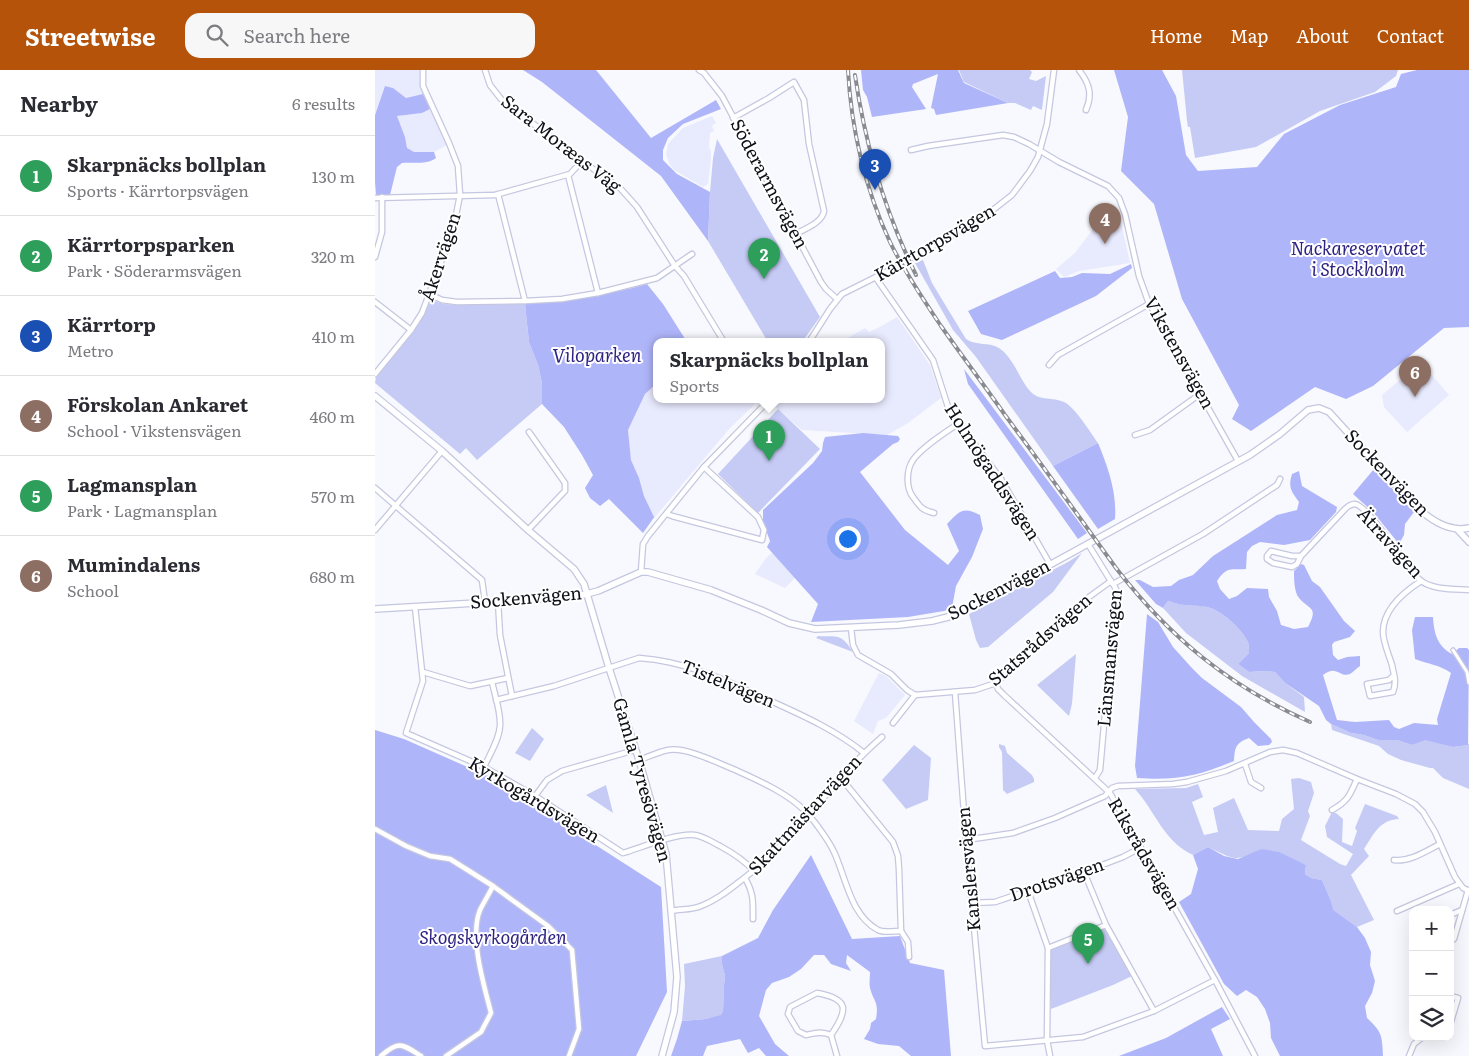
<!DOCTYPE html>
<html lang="en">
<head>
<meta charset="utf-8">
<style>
	:root { --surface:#fff; --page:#f7f7f7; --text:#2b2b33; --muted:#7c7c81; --line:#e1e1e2; --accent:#b45309 }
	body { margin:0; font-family:Literata,serif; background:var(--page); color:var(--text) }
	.controls { position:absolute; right:15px; bottom:15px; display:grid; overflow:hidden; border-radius:10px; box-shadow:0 5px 20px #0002 }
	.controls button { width:45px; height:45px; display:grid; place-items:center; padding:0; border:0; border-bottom:1px solid var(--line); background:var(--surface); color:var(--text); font:25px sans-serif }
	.you { position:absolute; left:472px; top:468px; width:18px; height:18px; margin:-12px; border:4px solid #fff; border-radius:50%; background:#1a73e8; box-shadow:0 0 0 8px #1a73e833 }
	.badge { display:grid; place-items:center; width:32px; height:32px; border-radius:50%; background:var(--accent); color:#fff; font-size:16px; font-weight:700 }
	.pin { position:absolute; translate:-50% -41px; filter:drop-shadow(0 1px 2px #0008) }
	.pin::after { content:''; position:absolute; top:26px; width:18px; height:15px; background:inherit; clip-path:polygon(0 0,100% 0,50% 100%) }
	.popup { position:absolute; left:278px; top:268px; width:232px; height:65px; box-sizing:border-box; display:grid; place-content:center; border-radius:10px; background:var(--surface); filter:drop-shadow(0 1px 4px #0005); font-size:16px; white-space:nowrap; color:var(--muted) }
	.popup b { font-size:19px; color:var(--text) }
	.popup::after { content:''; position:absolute; left:50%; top:100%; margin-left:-10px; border:10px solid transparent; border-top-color:var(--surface) }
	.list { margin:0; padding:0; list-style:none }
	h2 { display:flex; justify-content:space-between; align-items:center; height:65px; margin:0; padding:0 20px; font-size:21px }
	h2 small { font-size:16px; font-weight:400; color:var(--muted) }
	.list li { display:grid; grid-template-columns:32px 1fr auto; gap:15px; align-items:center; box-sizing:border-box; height:80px; padding:0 20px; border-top:1px solid var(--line) }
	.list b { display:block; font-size:19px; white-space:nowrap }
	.list p { margin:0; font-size:16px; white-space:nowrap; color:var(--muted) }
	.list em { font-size:16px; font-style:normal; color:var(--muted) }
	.icon { flex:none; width:28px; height:28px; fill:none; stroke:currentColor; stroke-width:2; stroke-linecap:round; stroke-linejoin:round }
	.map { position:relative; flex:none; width:1094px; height:986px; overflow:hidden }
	header { display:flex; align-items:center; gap:30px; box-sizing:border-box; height:70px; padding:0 25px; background:var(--accent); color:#fff }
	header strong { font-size:24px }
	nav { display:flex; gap:28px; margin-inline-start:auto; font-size:18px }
	.search { width:350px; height:45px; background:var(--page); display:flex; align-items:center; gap:12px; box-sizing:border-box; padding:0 18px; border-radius:15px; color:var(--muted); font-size:19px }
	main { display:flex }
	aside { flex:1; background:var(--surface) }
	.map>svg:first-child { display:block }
	.built { fill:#e8eafe }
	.green { fill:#c6cbf5 }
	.forest { fill:#afb5f9 }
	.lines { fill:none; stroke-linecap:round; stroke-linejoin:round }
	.pedestrian-casing { stroke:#c4c7df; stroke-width:5.5 }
	.minor-casing { stroke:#c4c7df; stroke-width:7 }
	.tertiary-casing { stroke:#c4c7df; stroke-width:8 }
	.pedestrian { stroke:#fff; stroke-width:3 }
	.minor { stroke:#fff; stroke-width:4.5 }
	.tertiary { stroke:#fff; stroke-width:5.5 }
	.rail-casing { stroke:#8a8b91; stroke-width:4 }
	.rail { stroke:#fff; stroke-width:2; stroke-dasharray:5.5; stroke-linecap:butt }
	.labels { text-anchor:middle; stroke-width:4; stroke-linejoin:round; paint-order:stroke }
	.street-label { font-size:18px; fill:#0f1018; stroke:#fff }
	.park-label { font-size:18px; font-style:italic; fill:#2f2382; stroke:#fff }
</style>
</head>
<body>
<header>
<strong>Streetwise</strong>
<div class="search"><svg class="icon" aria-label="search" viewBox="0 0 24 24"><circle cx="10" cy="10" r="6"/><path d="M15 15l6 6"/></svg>Search here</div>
<nav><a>Home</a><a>Map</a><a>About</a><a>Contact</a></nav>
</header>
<main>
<aside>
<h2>Nearby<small>6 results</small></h2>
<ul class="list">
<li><span class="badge" style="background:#2e9e5b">1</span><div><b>Skarpnäcks bollplan</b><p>Sports · Kärrtorpsvägen</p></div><em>130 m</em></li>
<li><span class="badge" style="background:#2e9e5b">2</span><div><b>Kärrtorpsparken</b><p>Park · Söderarmsvägen</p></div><em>320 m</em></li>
<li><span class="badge" style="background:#1a4fb4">3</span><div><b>Kärrtorp</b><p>Metro</p></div><em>410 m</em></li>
<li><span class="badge" style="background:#8d6e63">4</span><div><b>Förskolan Ankaret</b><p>School · Vikstensvägen</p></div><em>460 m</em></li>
<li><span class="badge" style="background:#2e9e5b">5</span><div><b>Lagmansplan</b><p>Park · Lagmansplan</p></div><em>570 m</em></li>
<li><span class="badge" style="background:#8d6e63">6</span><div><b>Mumindalens</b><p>School</p></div><em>680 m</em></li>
</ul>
</aside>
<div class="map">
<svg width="1094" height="986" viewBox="0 0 1094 986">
	<rect width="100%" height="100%" fill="#f8f9fe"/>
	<g class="built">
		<polygon points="0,0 44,0 48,24 31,28 18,18 10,16 0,44"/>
		<polygon points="55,39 72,75 59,82 39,82 32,78 30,67 22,46 47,43"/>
		<polygon points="337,46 341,53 337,56 339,61 335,63 334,77 336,81 336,88 333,114 328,117 299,100 294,93 291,84 293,74 308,58"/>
		<polygon points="731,142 746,152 755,193 704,201 689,207 681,199 700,183"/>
		<polygon points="522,247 555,295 566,328 533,353 512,365 427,360 399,336 404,330 506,330 506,272 466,272 490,258 494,262 505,257"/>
		<polygon points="1043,289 1074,325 1032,362 1009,337 1007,325 1032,304"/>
		<polygon points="281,314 282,330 381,330 379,335 355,358 279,448 269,426 264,408 256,390 253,360 270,324"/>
		<polygon points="398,482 420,508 410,518 380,504 391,488"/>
		<polygon points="504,603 511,606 530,625 511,648 503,651 498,664 479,651"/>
	</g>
	<g class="green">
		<polygon points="584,0 655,0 657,2 654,9 661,11 671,6 667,40 658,36 656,40 640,33 633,33 589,12"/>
		<polygon points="807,0 1023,0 1021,6 1000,22 945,41 881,77 820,88 815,57 813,57 812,51"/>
		<polygon points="342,69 445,247 427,272 393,272 333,171 335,122 338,88"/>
		<path d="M548 190 557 213 591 269C601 276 615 272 624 278 639 288 645 311 656 322 664 331 678 327 689 332 699 336 716 363 723 373L678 396 601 287 578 260 540 193Z"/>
		<polygon points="56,230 69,234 86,235 150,234 154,272 163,295 167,313 167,334 102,390 91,378 85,384 0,313 1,307 44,254"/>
		<polygon points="403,339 445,379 383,443 343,404"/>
		<polygon points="707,483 678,522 613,577 605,578 601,570 594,544 693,492"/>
		<path d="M793 531C805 536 819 534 832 537 846 540 867 559 873 572 874 575 874 579 874 583L863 594 874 602 889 601 900 602 910 613 929 627 930 642 867 606 811 563 788 538Z"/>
		<path d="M443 566C463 567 466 563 478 582L441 568Z"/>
		<polygon points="701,584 697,634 694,646 662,615"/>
		<polygon points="956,654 976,663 989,665 1003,670 1022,670 1037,675 1050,669 1078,677 1093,675 1094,673 1094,719 1068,708 1058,698 1055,698 1026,690 1013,684 1004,676 957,660"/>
		<polygon points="157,658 169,669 155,691 140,683"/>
		<polygon points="624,674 630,676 632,683 657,705 659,709 659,712 632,724 628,720 627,682 624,677"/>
		<polygon points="539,675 556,688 553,730 531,739 507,710"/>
		<path d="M924 708 936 712 939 723 933 741 935 746 926 770 965 794 971 796 978 784 952 767 950 756 957 742 961 743 968 749 967 772 977 776 982 761 980 758 990 734 1022 746 1024 749C1004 750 999 764 989 779L994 786 976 805 999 850 982 857 957 840 956 831 947 810 936 808 930 804 931 795 886 779C859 793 859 789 833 777L818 785C788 771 781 742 760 719L811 718 823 714 828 727 817 732 829 765 843 762 838 738 859 728 873 760 904 761 907 749 919 739 916 709Z"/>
		<polygon points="231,715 238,743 211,725"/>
		<polygon points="728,859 730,860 757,906 738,915 676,939 676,880"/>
		<polygon points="347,886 347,894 350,906 349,916 348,941 346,946 331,949 307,951 310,916 309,894"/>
	</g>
	<g class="forest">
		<polygon points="148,0 221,0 276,68 341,30 346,39 308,54 293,68 288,80 288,90 302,104 335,122 333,171 286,106 167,12"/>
		<polygon points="486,0 583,0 589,13 633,33 561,45 559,39 556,38 563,4 538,14 537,17 551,39 497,47 492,27 488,20"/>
		<polygon points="739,0 787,0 801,26 811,85 823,101 882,97 909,64 965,35 1021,17 1026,4 1042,0 1094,0 1094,257 1069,258 998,316 971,329 940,317 876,361 857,349 864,335 807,229 779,134 746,101 753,47"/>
		<path d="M10 16 18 18 31 28 48 24 55 39 47 43 22 46 30 67 32 78 39 82H59L61 88C52 95 38 92 27 93L22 97 15 125H1L0 112V45Z"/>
		<polygon points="756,194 757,198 721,226 627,270 606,264 593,241 680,201 685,208 697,207 707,203 735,204"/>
		<path d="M272 214 288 234 312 272H282L281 314 270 324 253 360 256 390 264 408 269 426 279 447 280 446 268 463 234 429 225 436 215 428 210 418 218 405 207 385 189 357 167 334V313L163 295 154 272 150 234C192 231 232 225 272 214Z"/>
		<polygon points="589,299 712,463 703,469 593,314"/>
		<path d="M488 363 523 366 525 369 523 372 518 374 485 402 530 460 573 495 584 481 572 454C585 441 587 436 605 445L608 459 597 487 581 516 577 538 569 541 533 547 436 552 443 534 392 477 395 471 388 452V440L438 393 447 381 448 373 450 367Z"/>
		<path d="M723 373C733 397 742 423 740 449L723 459 678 396Z"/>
		<polygon points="999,399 1039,442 1030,454 1029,465 1024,474 998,442 978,424"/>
		<path d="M924 401 927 416 962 437 961 442 935 470 909 475 885 472 877 476 872 482 871 499C855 500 852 496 842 511L845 519 854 529 862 526 872 518 893 519 894 527 902 541 906 555 919 559 933 557C944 536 934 540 924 528 919 522 919 508 919 501L926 494 929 495 937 511 945 517 969 551 980 561 975 567 959 572 957 575 958 585 963 590 972 587 985 586V596C982 598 978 602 975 604 964 608 962 594 948 605L962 650 980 652 1014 650 1019 657 1024 659 1039 653 1063 655 1062 649 1076 603C1065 595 1053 594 1040 589L1037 560 1040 547H1058C1059 563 1062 576 1077 584L1084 578H1092L1094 580 1093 675 1078 677 1050 670 1037 675 1022 670H1003L989 665 976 663 956 654 951 650 944 636 910 613 900 602 889 601 874 602 863 594 874 583C874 579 874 575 873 572 867 559 846 540 832 537 817 534 808 537 793 531L788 538 781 534 760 510H765L778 517 796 516 804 510 818 505 838 486 902 445 922 440 924 432C916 421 913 417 917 404Z"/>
		<path d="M772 544 783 552 798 577 816 597 827 608 866 637 879 652 896 669 897 672 894 675 883 676 874 668C860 673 860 678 859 691 823 706 801 711 762 708L760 696Z"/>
		<polygon points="0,660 29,669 113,706 286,817 292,922 261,986 0,986"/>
		<path d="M833 777 849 786 863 789 886 779 904 782 931 795 930 804 936 808 947 810 956 831 958 840 982 857 990 868 996 882 995 895 1000 911 997 923 990 936 992 948C1007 962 1007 965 1008 986H905L896 968 895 953 890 939 882 927 871 920 862 926 849 914 804 832 816 824 823 799 818 785Z"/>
		<path d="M436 785 477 869 525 866 535 893 569 900 576 986H536L524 976 503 974 489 969 495 959 496 953 501 949C504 931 499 933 495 918 494 914 495 907 495 902L472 885 471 893 476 901 456 894 449 885H439L426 899 414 907 397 913 391 920 384 946 400 974 414 986H391L384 978 373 983 365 969 332 976 328 986H296L302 969 307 951 331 949 346 945 348 941 349 916 350 906 347 894V886L383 868 398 840Z"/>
		<polygon points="847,937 855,949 836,959 848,986 744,986 791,968"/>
	</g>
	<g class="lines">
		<g class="pedestrian-casing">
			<polyline id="pedestrian" points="1078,580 1092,602 1094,613"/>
		</g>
		<g class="minor-casing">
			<g id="minor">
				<polyline points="110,0 115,15 126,29 207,91 245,118 262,137 300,196 309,206 349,272"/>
				<polyline points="324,0 329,3 347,26 446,212 451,219 462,229"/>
				<path d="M704 0C714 13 718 24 711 40"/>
				<path d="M358 48 394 28 419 12 429 30 434 74 449 141C447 153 431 158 421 164"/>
				<polyline points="536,80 553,76 628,65 639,67 654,74 684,92 733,116 744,128 750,144 764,206 773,231 863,391"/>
				<polyline points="193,105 223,223"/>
				<polyline points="123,124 150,231"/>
				<polyline points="0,128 120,125 195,104 207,91"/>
				<polyline points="0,187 7,162 7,127"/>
				<polyline points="501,208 558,290 574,340 626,409 675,494"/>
				<polyline points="54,224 67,230 82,232 150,231 187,229 223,223 282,208 317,184"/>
				<polyline points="0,232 36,260"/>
				<polyline points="434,272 455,239 467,224 519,198 609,147 637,125 655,101 663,87 672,54 679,0"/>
				<polyline points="674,295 683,285 774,234"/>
				<polyline points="0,304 36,260 47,243 78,160 85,125 83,96 74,73 48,16 48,0"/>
				<polyline points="760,365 775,360 825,324"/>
				<polyline points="0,418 107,510 110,532"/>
				<path d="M559 443C547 440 545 437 538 427 531 418 531 400 538 390 547 377 570 363 584 353"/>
				<polyline points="292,444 297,446 387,470 389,460 383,447 329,397"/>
				<polyline points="0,460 67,381"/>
				<polyline points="153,460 187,424 190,421 190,413 154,362"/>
				<polyline points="713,474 737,513"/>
				<path d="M926 486 922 494 917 497 898 493 892 489V486L896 481 917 486H926L970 439C973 436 976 434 980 434 994 436 1031 498 1045 510 1057 520 1079 519 1094 520"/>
				<polyline points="266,502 268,474 273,466 329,397 394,330"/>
				<polyline points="123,531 125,565 137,626"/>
				<path d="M40 537 48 611 31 663 109 697 160 726 248 783C268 777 300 763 320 765 328 766 337 772 345 776 358 783 369 790 379 801"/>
				<polyline points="476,558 478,575 483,585 516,604 532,620 540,625 600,620 621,613 714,527 736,511"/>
				<polyline points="48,602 95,616 133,608"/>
				<path d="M1019 605 1014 610 992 614 995 626 1018 622C1022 611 1019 606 1017 595 1014 585 1008 572 1008 562 1008 539 1029 522 1046 511"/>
				<polyline points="621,613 623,619 629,625 735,723 840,910 880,986"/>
				<polyline points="580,622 591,770 610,976 708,967 779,941 840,910"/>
				<path d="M121 630 179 616 264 588C312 591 355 612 398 632 429 646 462 661 489 683"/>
				<polyline points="518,653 540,625"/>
				<path d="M264 690C273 687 283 682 293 680 311 677 341 692 358 699 382 710 411 722 430 741 439 750 454 771 459 782 471 807 475 845 503 860 509 863 519 861 526 861"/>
				<polyline points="870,694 876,712 886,718"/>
				<path d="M109 697C115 684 124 670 125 656 126 642 120 626 117 612"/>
				<polyline points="466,708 518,772 523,786 524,799 526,861 533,872 534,887"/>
				<polyline points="720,708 725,700 741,519 738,514 828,464 902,415 905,409"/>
				<polyline points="160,726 172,710 187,701 260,680"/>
				<path d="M957 740C973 731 975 725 982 709"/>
				<polyline points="0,759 31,776 55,786 75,789 91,799 118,816 173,856 197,880 204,959 194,986"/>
				<polyline points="591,770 638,763 680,748 730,726 737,718 743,716 798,714 812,712 851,701 895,682 908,680 922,683 982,709 1021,724 1040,734 1048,742 1060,762 1080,807 1088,818 1094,821"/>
				<path d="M1019 790C1035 792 1051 781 1065 774"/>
				<polyline points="709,802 731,855 779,941"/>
				<path d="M370 808C379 824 378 831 378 849"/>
				<polyline points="653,821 673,878 672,970 675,986"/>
				<polyline points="597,833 620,832 709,802 748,787 765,778"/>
				<path d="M296 841C306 839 317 840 326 836 342 830 355 819 368 809 421 769 457 710 507 667"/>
				<polyline points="1022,841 1084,814"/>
				<polyline points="1075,845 1087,840"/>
				<polyline points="1075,871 1079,869 1093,820"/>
				<polyline points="673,878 731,855"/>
				<path d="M442 923C475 929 473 940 456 965 447 961 440 963 431 965L423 961 413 944 415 937Z"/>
				<polyline points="1075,926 1083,928 1075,955"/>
				<polyline points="456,965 462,986"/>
				<path d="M6 986C24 970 27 974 46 986"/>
				<path d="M71 986 106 962 116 943C109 915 94 867 105 840 109 832 114 824 118 816"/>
				<polyline points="1034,986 1039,974 1048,967"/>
			</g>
		</g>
		<g class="tertiary-casing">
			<g id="tertiary">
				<polyline points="0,326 67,381 153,460 199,499 209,514 234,598 264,690 291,784 302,907 299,942 287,986"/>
				<polyline points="1082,459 1094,472"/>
				<path d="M0 539 200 527 223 521 266 502H273L336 520 386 540 414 553 440 559 524 555 557 551 577 546 618 526 875 385 905 364 933 340 944 338 954 342 1037 433C1052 447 1072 463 1094 458"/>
			</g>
		</g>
		<use href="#pedestrian" class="pedestrian"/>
		<use href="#minor" class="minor"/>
		<use href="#tertiary" class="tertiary"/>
		<g class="rail-casing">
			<g id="rail">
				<path d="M473 0C476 58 490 119 515 172 529 201 548 229 566 256 587 286 609 315 630 345 668 396 704 447 741 498 795 568 854 616 935 652"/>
				<path d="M480 5C490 74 510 142 541 205"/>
			</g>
		</g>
		<use href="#rail" class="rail"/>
	</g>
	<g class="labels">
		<g class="street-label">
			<text transform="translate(186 74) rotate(38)" y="6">Sara Moræas Väg</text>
			<text transform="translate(394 114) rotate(62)" y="6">Söderarmsvägen</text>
			<text transform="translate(560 173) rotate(-30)" y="6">Kärrtorpsvägen</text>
			<text transform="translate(66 187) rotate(-72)" y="6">Åkervägen</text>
			<text transform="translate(804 283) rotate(61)" y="6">Vikstensvägen</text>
			<text transform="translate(617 402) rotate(57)" y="6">Holmögaddsvägen</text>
			<text transform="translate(1012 403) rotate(46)" y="6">Sockenvägen</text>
			<text transform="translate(1015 473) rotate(48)" y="6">Ätravägen</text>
			<text transform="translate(624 520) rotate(-27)" y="6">Sockenvägen</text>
			<text transform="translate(151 528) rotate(-5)" y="6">Sockenvägen</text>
			<text transform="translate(665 570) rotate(-41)" y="6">Statsrådsvägen</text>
			<text transform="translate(735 588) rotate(-85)" y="6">Länsmansvägen</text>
			<text transform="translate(353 614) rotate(22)" y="6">Tistelvägen</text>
			<text transform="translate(267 710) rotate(74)" y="6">Gamla Tyresövägen</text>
			<text transform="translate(159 730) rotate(31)" y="6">Kyrkogårdsvägen</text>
			<text transform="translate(430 745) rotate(-47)" y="6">Skattmästarvägen</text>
			<text transform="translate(769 784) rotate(60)" y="6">Riksrådsvägen</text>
			<text transform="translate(594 799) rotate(-95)" y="6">Kanslersvägen</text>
			<text transform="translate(682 810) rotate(-19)" y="6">Drotsvägen</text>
		</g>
		<g class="park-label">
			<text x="983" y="185">Nackareservatet<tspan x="983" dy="21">i Stockholm</tspan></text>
			<text x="222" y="292">Viloparken</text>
			<text x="118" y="874">Skogskyrkogården</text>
		</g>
	</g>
</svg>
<div class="controls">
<button>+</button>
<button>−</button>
<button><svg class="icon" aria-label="layers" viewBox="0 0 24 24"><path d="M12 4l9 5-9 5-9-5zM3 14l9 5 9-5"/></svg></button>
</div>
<div class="you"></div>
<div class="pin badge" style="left:394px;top:391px;background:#2e9e5b">1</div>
<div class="popup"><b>Skarpnäcks bollplan</b>Sports</div>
<div class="pin badge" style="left:389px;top:209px;background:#2e9e5b">2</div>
<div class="pin badge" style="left:500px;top:120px;background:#1a4fb4">3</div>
<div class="pin badge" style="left:730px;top:174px;background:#8d6e63">4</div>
<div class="pin badge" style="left:713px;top:894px;background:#2e9e5b">5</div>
<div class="pin badge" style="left:1040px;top:327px;background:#8d6e63">6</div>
</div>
</main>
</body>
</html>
